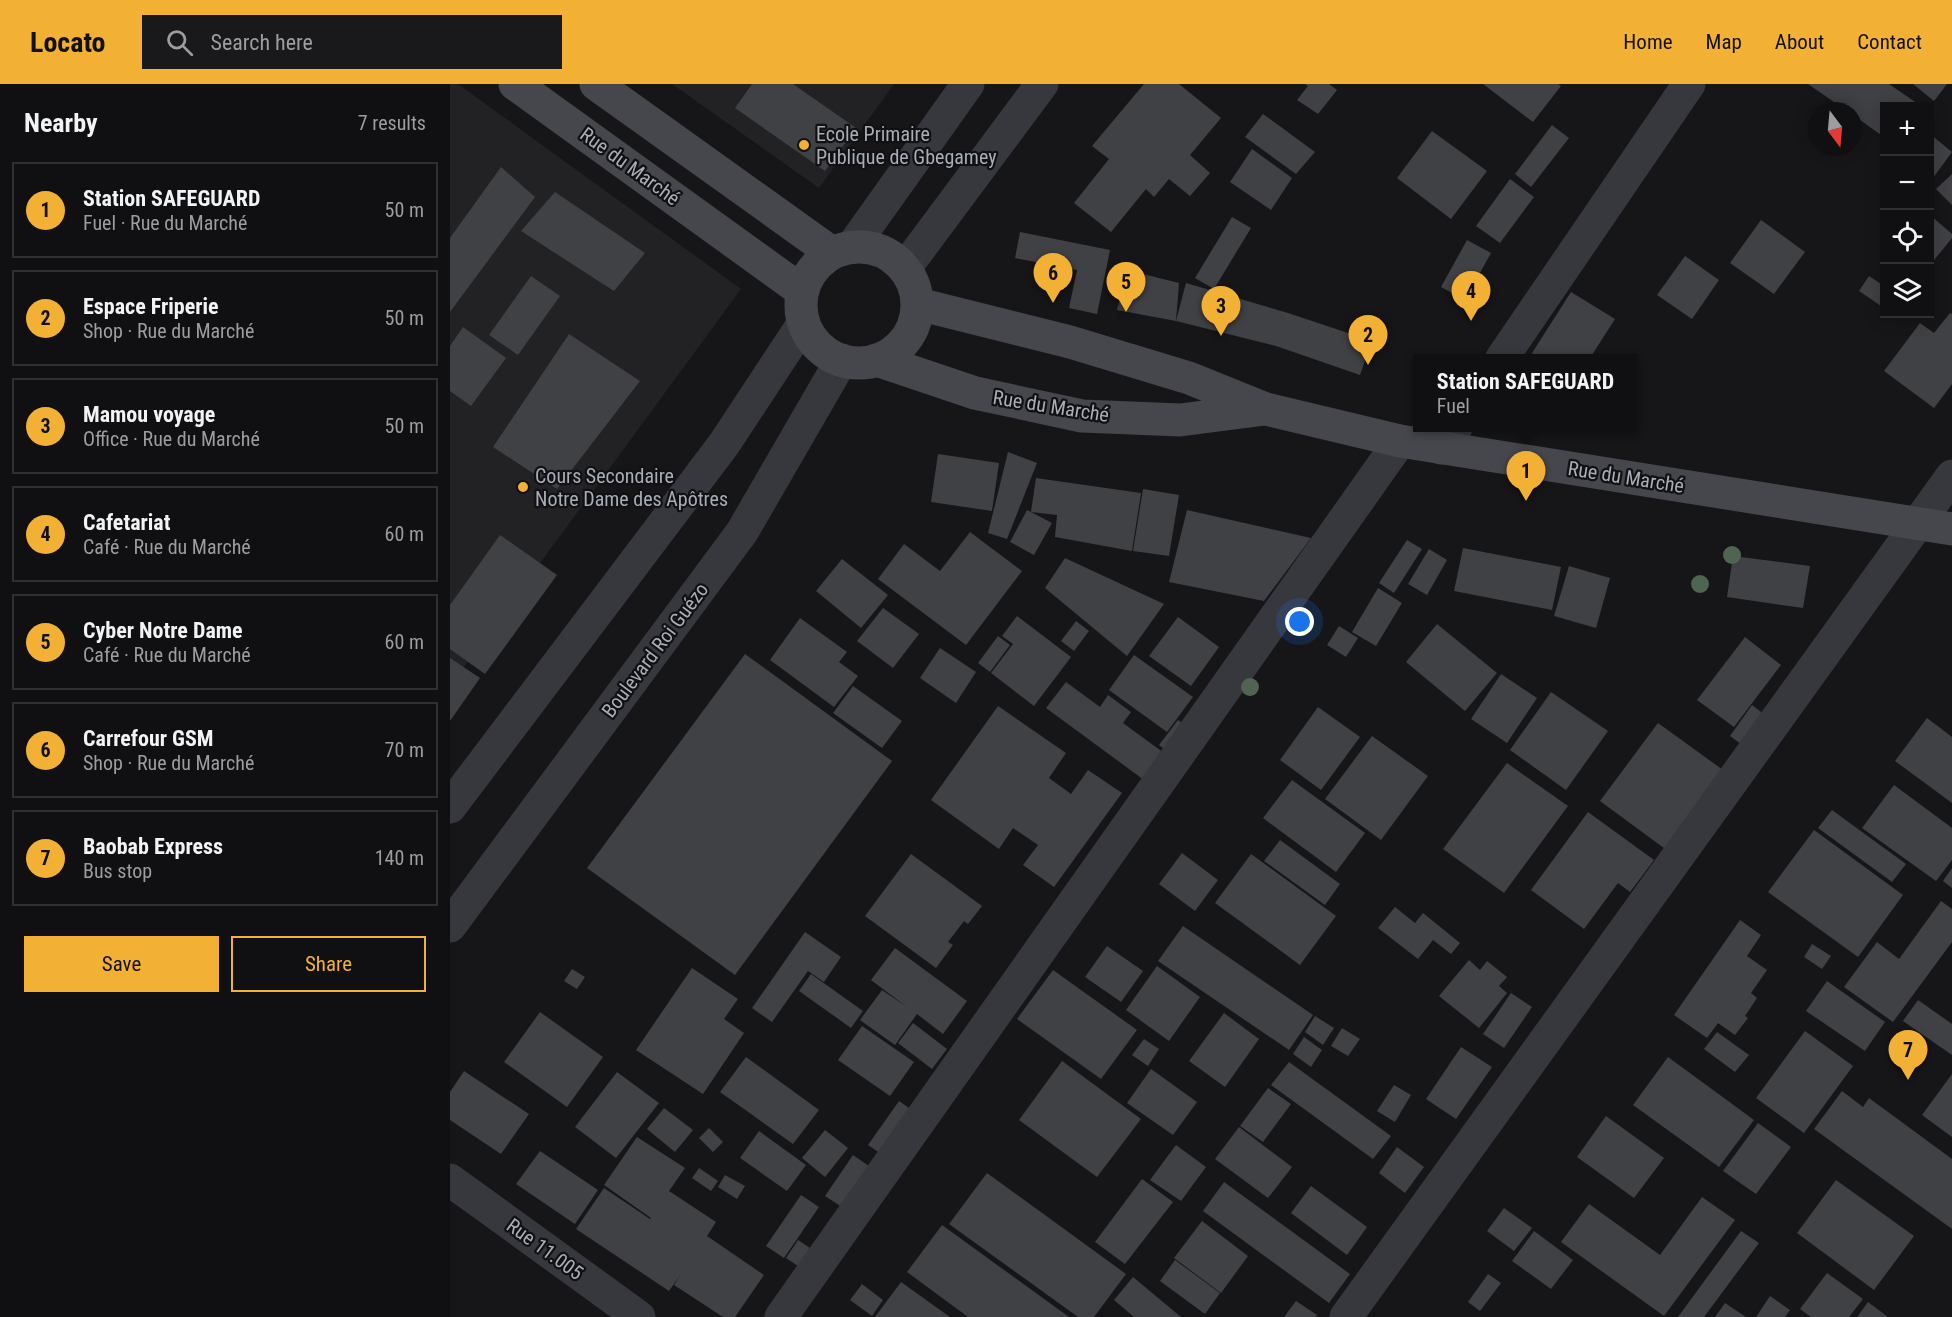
<!DOCTYPE html>
<html lang="en">
<head>
<meta charset="utf-8">
<style>
	:root { --surface:#101012; --page:#19191b; --text:#f1f3f6; --muted:#9c9d9f; --line:#303032; --accent:#f2b134 }
	body { margin:0; font-family:"Roboto Condensed",sans-serif; background:var(--page); color:var(--text) }
	.controls { position:absolute; right:18px; top:18px; display:grid; overflow:hidden; border-radius:0px; box-shadow:0 3px 15px #0003 }
	.controls button { width:54px; height:54px; display:grid; place-items:center; padding:0; border:0; border-bottom:2px solid var(--line); background:var(--surface); color:var(--text); font:30px sans-serif }
	.compass { position:absolute; left:1358px; top:18px; width:54px; height:54px; border-radius:50%; background:var(--surface); box-shadow:0 3px 15px #0003; rotate:164deg }
	.you { position:absolute; left:850px; top:538px; width:21px; height:21px; margin:-15px; border:4px solid #fff; border-radius:50%; background:#1a73e8; box-shadow:0 0 0 9px #1a73e833 }
	.badge { display:grid; place-items:center; width:39px; height:39px; border-radius:50%; background:var(--accent); color:#111; font-size:20px; font-weight:700 }
	.pin { position:absolute; translate:-50% -50px; filter:drop-shadow(0 2px 3px #0008) }
	.pin::after { content:''; position:absolute; top:32px; width:21px; height:18px; background:inherit; clip-path:polygon(0 0,100% 0,50% 100%) }
	.popup { position:absolute; left:963px; top:270px; width:225px; height:78px; box-sizing:border-box; display:grid; place-content:center; border-radius:0px; background:var(--surface); filter:drop-shadow(0 2px 4px #0005); font-size:20px; white-space:nowrap; color:var(--muted) }
	.popup b { font-size:22px; color:var(--text) }
	.popup::after { content:''; position:absolute; left:50%; top:100%; margin-left:-12px; border:12px solid transparent; border-top-color:var(--surface) }
	.list { margin:0; padding:0; list-style:none }
	h2 { display:flex; justify-content:space-between; align-items:center; height:78px; margin:0; padding:0 24px; font-size:26px }
	h2 small { font-size:20px; font-weight:400; color:var(--muted) }
	.list li { display:grid; grid-template-columns:39px 1fr auto; gap:18px; align-items:center; box-sizing:border-box; height:96px; margin:0 12px 12px; padding:0 12px; border:2px solid var(--line); border-radius:0px }
	.list b { display:block; font-size:22px; white-space:nowrap }
	.list p { margin:0; font-size:20px; white-space:nowrap; color:var(--muted) }
	.list em { font-size:20px; font-style:normal; color:var(--muted) }
	.actions { display:flex; gap:12px; padding:18px 24px }
	.actions a { flex:1; padding:14px 0; border:2px solid var(--accent); border-radius:0px; text-align:center; font-size:21px; color:var(--accent) }
	.actions .main { background:var(--accent); color:#111 }
	.icon { flex:none; width:33px; height:33px; fill:none; stroke:currentColor; stroke-width:2; stroke-linecap:round; stroke-linejoin:round }
	.map { position:relative; flex:none; width:1502px; height:1233px; overflow:hidden }
	header { display:flex; align-items:center; gap:36px; box-sizing:border-box; height:84px; padding:0 30px; background:var(--accent); color:#111 }
	header strong { font-size:28px }
	nav { display:flex; gap:33px; margin-inline-start:auto; font-size:21px }
	.search { width:420px; height:54px; background:var(--page); display:flex; align-items:center; gap:15px; box-sizing:border-box; padding:0 21px; border-radius:0px; color:var(--muted); font-size:22px }
	main { display:flex }
	aside { flex:1; background:var(--surface) }
	.map>svg:first-child { display:block }
	.built { fill:#222225 }
	.building { fill:#404145 }
	.lines { fill:none; stroke-linecap:round; stroke-linejoin:round }
	.street { stroke:#37383d; stroke-width:33 }
	.secondary { stroke:#45474d; stroke-width:33 }
	.tree { fill:#506452 }
	.poi-dot { fill:#f2b134; stroke:#111113; stroke-width:2 }
	.labels { text-anchor:middle; stroke-width:4.5; stroke-linejoin:round; paint-order:stroke }
	.poi-label { font-size:20px; fill:#a8adb8; stroke:#111113; text-anchor:start }
	.street-label { font-size:20px; fill:#a8adb8; stroke:#111113 }
</style>
</head>
<body>
<header>
<strong>Locato</strong>
<div class="search"><svg class="icon" aria-label="search" viewBox="0 0 24 24"><circle cx="10" cy="10" r="6"/><path d="M15 15l6 6"/></svg>Search here</div>
<nav><a>Home</a><a>Map</a><a>About</a><a>Contact</a></nav>
</header>
<main>
<aside>
<h2>Nearby<small>7 results</small></h2>
<ul class="list">
<li><span class="badge">1</span><div><b>Station SAFEGUARD</b><p>Fuel · Rue du Marché</p></div><em>50 m</em></li>
<li><span class="badge">2</span><div><b>Espace Friperie</b><p>Shop · Rue du Marché</p></div><em>50 m</em></li>
<li><span class="badge">3</span><div><b>Mamou voyage</b><p>Office · Rue du Marché</p></div><em>50 m</em></li>
<li><span class="badge">4</span><div><b>Cafetariat</b><p>Café · Rue du Marché</p></div><em>60 m</em></li>
<li><span class="badge">5</span><div><b>Cyber Notre Dame</b><p>Café · Rue du Marché</p></div><em>60 m</em></li>
<li><span class="badge">6</span><div><b>Carrefour GSM</b><p>Shop · Rue du Marché</p></div><em>70 m</em></li>
<li><span class="badge">7</span><div><b>Baobab Express</b><p>Bus stop</p></div><em>140 m</em></li>
</ul>
<div class="actions"><a class="main">Save</a><a>Share</a></div>
</aside>
<div class="map">
<svg width="1502" height="1233" viewBox="0 0 1502 1233">
	<rect width="100%" height="100%" fill="#161618"/>
	<g class="built">
		<polygon points="0,0 8,0 291,205 0,602"/>
		<polygon points="222,0 444,0 369,104"/>
	</g>
	<g class="building">
		<polygon points="302,0 343,0 406,44 375,87 285,24"/>
		<polygon points="694,0 729,0 771,34 740,71 760,89 740,112 719,95 704,113 696,105 661,148 624,119 659,75 642,62"/>
		<polygon points="855,0 879,0 887,6 868,30 847,16 858,2"/>
		<polygon points="1033,0 1108,0 1111,2 1083,38"/>
		<polygon points="1358,0 1439,0 1471,22 1434,22 1434,53 1403,31 1403,27 1397,27"/>
		<polygon points="1463,0 1497,0 1484,17"/>
		<polygon points="813,30 865,68 846,90 795,53"/>
		<polygon points="1102,41 1119,54 1081,103 1065,90"/>
		<polygon points="982,47 1037,87 1001,135 947,94"/>
		<polygon points="1480,50 1502,68 1480,98"/>
		<polygon points="802,65 842,94 821,126 780,98"/>
		<polygon points="51,83 85,113 0,228 0,154"/>
		<polygon points="1502,90 1502,121 1486,105"/>
		<polygon points="1060,95 1084,113 1050,159 1026,142"/>
		<polygon points="105,108 195,169 164,207 71,147"/>
		<polygon points="1480,131 1502,150 1502,154 1480,181"/>
		<polygon points="782,133 801,144 764,205 745,194"/>
		<polygon points="1311,136 1355,168 1324,210 1280,179"/>
		<polygon points="570,148 660,166 647,230 619,224 627,186 565,174"/>
		<polygon points="1017,156 1041,169 1015,216 991,203"/>
		<polygon points="1235,172 1269,196 1242,235 1207,211"/>
		<polygon points="677,186 729,199 726,237 667,226"/>
		<polygon points="81,192 110,212 68,271 39,251"/>
		<polygon points="1419,192 1434,202 1434,224 1409,207"/>
		<polygon points="736,199 838,229 922,257 910,291 826,262 726,237"/>
		<polygon points="1121,208 1165,235 1140,274 1090,274 1082,269"/>
		<polygon points="1500,229 1502,230 1502,300 1484,324 1434,287 1470,239 1484,249"/>
		<polygon points="13,243 56,274 21,322 0,307 0,262"/>
		<polygon points="119,250 190,297 107,405 43,363"/>
		<polygon points="558,368 587,379 557,455 538,449"/>
		<polygon points="488,370 549,379 542,427 481,418"/>
		<polygon points="586,394 691,409 682,467 605,453 607,431 581,428"/>
		<polygon points="693,405 729,411 719,472 683,467"/>
		<polygon points="577,426 602,439 584,471 560,458"/>
		<polygon points="737,426 861,454 814,517 719,498"/>
		<polygon points="520,448 572,487 516,561 428,495 454,460 490,487"/>
		<polygon points="50,451 107,491 35,590 0,565 0,521"/>
		<polygon points="957,456 972,465 944,509 929,499"/>
		<polygon points="1013,464 1111,483 1102,526 1004,507"/>
		<polygon points="979,465 997,476 977,511 958,500"/>
		<polygon points="1283,472 1360,482 1353,524 1277,513"/>
		<polygon points="615,474 714,520 677,572 595,504"/>
		<polygon points="392,475 438,511 411,544 366,507"/>
		<polygon points="1119,482 1160,494 1146,544 1104,532"/>
		<polygon points="928,504 952,519 926,562 902,548"/>
		<polygon points="433,524 469,550 443,584 407,557"/>
		<polygon points="567,532 621,573 584,622 541,589 563,560 552,552"/>
		<polygon points="728,533 769,563 741,602 699,572"/>
		<polygon points="350,534 397,568 389,578 408,592 384,623 320,576"/>
		<polygon points="626,537 639,547 624,567 611,557"/>
		<polygon points="987,540 1047,589 1015,627 956,578"/>
		<polygon points="889,542 908,554 896,573 877,561"/>
		<polygon points="548,552 560,561 540,588 528,579"/>
		<polygon points="1295,553 1331,581 1284,643 1247,616"/>
		<polygon points="490,564 526,588 506,619 470,594"/>
		<polygon points="295,570 442,677 285,891 137,784"/>
		<polygon points="684,571 743,613 717,648 659,606"/>
		<polygon points="0,574 30,594 0,637"/>
		<polygon points="1051,590 1087,614 1057,659 1021,635"/>
		<polygon points="616,598 650,623 658,611 681,628 673,639 714,669 694,696 596,624"/>
		<polygon points="403,602 452,637 432,664 383,629"/>
		<polygon points="1101,608 1158,647 1116,706 1060,666"/>
		<polygon points="1302,621 1324,638 1302,668 1280,652"/>
		<polygon points="548,622 616,669 599,694 621,710 638,686 672,709 604,803 573,781 588,761 563,744 549,765 481,716"/>
		<polygon points="868,623 910,653 871,706 830,676"/>
		<polygon points="1477,634 1502,653 1502,719 1445,677"/>
		<polygon points="728,636 748,650 729,676 709,661"/>
		<polygon points="1208,639 1280,691 1222,770 1150,717"/>
		<polygon points="922,652 978,692 931,756 875,715"/>
		<polygon points="1057,679 1118,722 1054,809 993,765"/>
		<polygon points="842,696 915,749 886,788 813,734"/>
		<polygon points="1444,701 1502,744 1502,776 1486,797 1412,744"/>
		<polygon points="1382,726 1456,780 1442,798 1368,744"/>
		<polygon points="1138,728 1204,776 1180,808 1168,799 1134,845 1081,806"/>
		<polygon points="1364,746 1453,811 1408,873 1318,808"/>
		<polygon points="830,756 890,800 875,821 814,777"/>
		<polygon points="732,769 768,796 745,827 709,800"/>
		<polygon points="461,770 532,822 518,840 514,837 498,858 503,861 486,884 415,832"/>
		<polygon points="801,770 886,832 850,881 765,819"/>
		<polygon points="1502,784 1502,804 1493,797"/>
		<polygon points="1491,817 1502,825 1502,858 1443,938 1394,903 1427,858 1449,875"/>
		<polygon points="945,823 965,839 973,829 1010,859 1001,870 983,856 968,875 928,844"/>
		<polygon points="1290,836 1311,851 1297,872 1317,886 1301,909 1307,914 1295,932 1298,934 1285,951 1268,939 1257,954 1224,931"/>
		<polygon points="733,842 863,931 839,966 708,877"/>
		<polygon points="355,848 391,873 374,898 358,887 322,938 302,924"/>
		<polygon points="1362,860 1381,872 1372,885 1354,873"/>
		<polygon points="657,862 693,887 671,918 635,893"/>
		<polygon points="445,864 517,917 493,950 467,930 445,961 410,936 432,906 457,923 421,896"/>
		<polygon points="1019,876 1030,886 1037,877 1057,893 1049,902 1057,909 1029,944 989,912"/>
		<polygon points="707,882 750,913 719,957 676,926"/>
		<polygon points="242,884 288,915 274,935 294,949 253,1010 186,966"/>
		<polygon points="122,885 135,893 127,905 114,897"/>
		<polygon points="603,886 687,946 651,995 567,935"/>
		<polygon points="361,890 413,927 401,944 349,907"/>
		<polygon points="1377,897 1435,938 1415,967 1356,927"/>
		<polygon points="1061,909 1082,923 1054,964 1033,950"/>
		<polygon points="1468,916 1502,940 1502,971 1453,937"/>
		<polygon points="90,928 153,973 117,1023 54,978"/>
		<polygon points="774,929 809,955 775,1003 739,977"/>
		<polygon points="865,932 884,944 873,961 855,948"/>
		<polygon points="463,939 497,965 482,985 448,959"/>
		<polygon points="412,942 464,978 440,1012 388,976"/>
		<polygon points="892,944 910,955 898,972 881,962"/>
		<polygon points="1355,947 1403,982 1354,1049 1306,1014"/>
		<polygon points="1267,948 1299,971 1285,988 1254,965"/>
		<polygon points="854,953 872,966 861,983 843,970"/>
		<polygon points="694,955 709,965 698,982 682,971"/>
		<polygon points="1011,963 1042,983 1006,1035 976,1015"/>
		<polygon points="296,973 369,1026 343,1060 270,1008"/>
		<polygon points="1218,973 1304,1036 1269,1083 1183,1021"/>
		<polygon points="612,977 691,1035 647,1093 569,1036"/>
		<polygon points="839,978 941,1052 923,1075 821,1001"/>
		<polygon points="701,985 747,1018 723,1051 677,1019"/>
		<polygon points="14,987 79,1030 51,1070 0,1036 0,1008"/>
		<polygon points="167,988 209,1019 166,1074 125,1043"/>
		<polygon points="1502,990 1502,1053 1472,1031"/>
		<polygon points="944,1001 961,1011 945,1038 927,1027"/>
		<polygon points="818,1004 841,1020 813,1058 790,1042"/>
		<polygon points="1392,1007 1413,1023 1419,1014 1502,1075 1502,1145 1364,1045"/>
		<polygon points="449,1017 468,1030 437,1074 418,1061"/>
		<polygon points="214,1024 243,1046 225,1068 197,1045"/>
		<polygon points="1156,1032 1214,1074 1184,1114 1127,1073"/>
		<polygon points="1308,1039 1341,1063 1306,1110 1273,1087"/>
		<polygon points="789,1043 842,1083 818,1114 765,1075"/>
		<polygon points="259,1044 273,1058 263,1068 249,1054"/>
		<polygon points="375,1046 398,1064 375,1093 352,1074"/>
		<polygon points="309,1047 356,1081 337,1107 290,1074"/>
		<polygon points="187,1053 235,1084 219,1107 266,1138 257,1152 314,1191 285,1233 273,1233 224,1201 231,1190 219,1207 126,1145 154,1104 200,1135 201,1134 154,1101"/>
		<polygon points="726,1061 756,1083 731,1117 700,1096"/>
		<polygon points="947,1063 974,1083 955,1109 929,1089"/>
		<polygon points="90,1067 148,1106 125,1140 66,1100"/>
		<polygon points="403,1071 429,1089 401,1129 375,1112"/>
		<polygon points="249,1084 268,1097 261,1107 242,1094"/>
		<polygon points="537,1089 676,1190 644,1233 628,1233 499,1140"/>
		<polygon points="275,1091 295,1102 287,1115 268,1103"/>
		<polygon points="692,1095 723,1118 675,1180 645,1158"/>
		<polygon points="1386,1096 1464,1152 1424,1206 1347,1149"/>
		<polygon points="774,1098 900,1190 879,1219 753,1127"/>
		<polygon points="861,1102 917,1143 897,1171 841,1129"/>
		<polygon points="351,1111 369,1123 334,1174 316,1162"/>
		<polygon points="1252,1113 1285,1136 1214,1232 1111,1158 1139,1120 1210,1171"/>
		<polygon points="1054,1124 1082,1144 1064,1167 1037,1147"/>
		<polygon points="752,1137 798,1172 771,1209 724,1174"/>
		<polygon points="492,1141 619,1233 518,1233 457,1188"/>
		<polygon points="1084,1147 1123,1176 1101,1205 1062,1177"/>
		<polygon points="1291,1147 1309,1159 1254,1233 1228,1233"/>
		<polygon points="348,1156 372,1172 360,1190 336,1174"/>
		<polygon points="725,1176 770,1209 755,1230 710,1197"/>
		<polygon points="1377,1189 1413,1215 1399,1233 1361,1233 1350,1225"/>
		<polygon points="1038,1190 1051,1199 1030,1227 1018,1218"/>
		<polygon points="683,1193 731,1233 684,1233 664,1216"/>
		<polygon points="451,1198 500,1233 425,1233"/>
		<polygon points="412,1200 433,1216 422,1232 400,1216"/>
		<polygon points="1320,1212 1340,1226 1335,1233 1306,1233"/>
		<polygon points="846,1217 867,1231 865,1233 834,1233"/>
		<polygon points="1418,1218 1438,1233 1407,1233"/>
		<polygon points="1275,1219 1296,1233 1265,1233"/>
	</g>
	<g class="lines">
		<g class="street">
			<polyline points="402,163 518,0"/>
			<polyline points="455,184 592,0"/>
			<polyline points="1052,274 1239,0"/>
			<polyline points="991,364 1006,344"/>
			<polyline points="0,723 274,360 353,240"/>
			<polyline points="0,842 292,448 391,277"/>
			<polyline points="0,1096 189,1233"/>
			<polyline points="331,1233 950,357"/>
			<polyline points="896,1233 1502,392"/>
		</g>
		<g class="secondary">
			<polyline points="65,0 352,207"/>
			<polyline points="146,0 382,169"/>
			<circle cx="409" cy="221" r="58"/>
			<polyline points="468,220 620,258 739,294 816,325 950,357 1502,445"/>
			<polyline points="427,276 525,309 632,332 730,336 815,325"/>
		</g>
	</g>
	<g class="tree">
		<circle cx="1282" cy="471" r="9"/>
		<circle cx="1250" cy="500" r="9"/>
		<circle cx="800" cy="603" r="9"/>
	</g>
	<g class="poi-dot">
		<circle cx="354" cy="61" r="6"/>
		<circle cx="73" cy="403" r="6"/>
	</g>
	<g class="labels">
		<g class="poi-label">
			<text x="366" y="57">Ecole Primaire<tspan x="366" dy="23">Publique de Gbegamey</tspan></text>
			<text x="85" y="399">Cours Secondaire<tspan x="85" dy="23">Notre Dame des Apôtres</tspan></text>
		</g>
		<g class="street-label">
			<text transform="translate(180 82) rotate(36)" y="7">Rue du Marché</text>
			<text transform="translate(601 322) rotate(9)" y="7">Rue du Marché</text>
			<text transform="translate(1176 393) rotate(9)" y="7">Rue du Marché</text>
			<text transform="translate(205 566) rotate(-53)" y="7">Boulevard Roi Guézo</text>
			<text transform="translate(95 1165) rotate(36)" y="7">Rue 11.005</text>
		</g>
	</g>
</svg>
<div class="controls">
<button>+</button>
<button>−</button>
<button><svg class="icon" aria-label="locate" viewBox="0 0 24 24"><circle cx="12" cy="12" r="6"/><path d="M12 2v4M12 18v4M2 12h4M18 12h4"/></svg></button>
<button><svg class="icon" aria-label="layers" viewBox="0 0 24 24"><path d="M12 4l9 5-9 5-9-5zM3 14l9 5 9-5"/></svg></button>
</div>
<svg class="compass" viewBox="-18 -18 36 36"><path d="M0-13l5 13h-10z" fill="#e53935"/><path d="M0 13l5-13h-10z" fill="#9c9d9f"/></svg>
<div class="you"></div>
<div class="pin badge" style="left:1076px;top:417px">1</div>
<div class="popup"><b>Station SAFEGUARD</b>Fuel</div>
<div class="pin badge" style="left:918px;top:281px">2</div>
<div class="pin badge" style="left:771px;top:252px">3</div>
<div class="pin badge" style="left:1021px;top:237px">4</div>
<div class="pin badge" style="left:676px;top:228px">5</div>
<div class="pin badge" style="left:603px;top:219px">6</div>
<div class="pin badge" style="left:1458px;top:996px">7</div>
</div>
</main>
</body>
</html>
